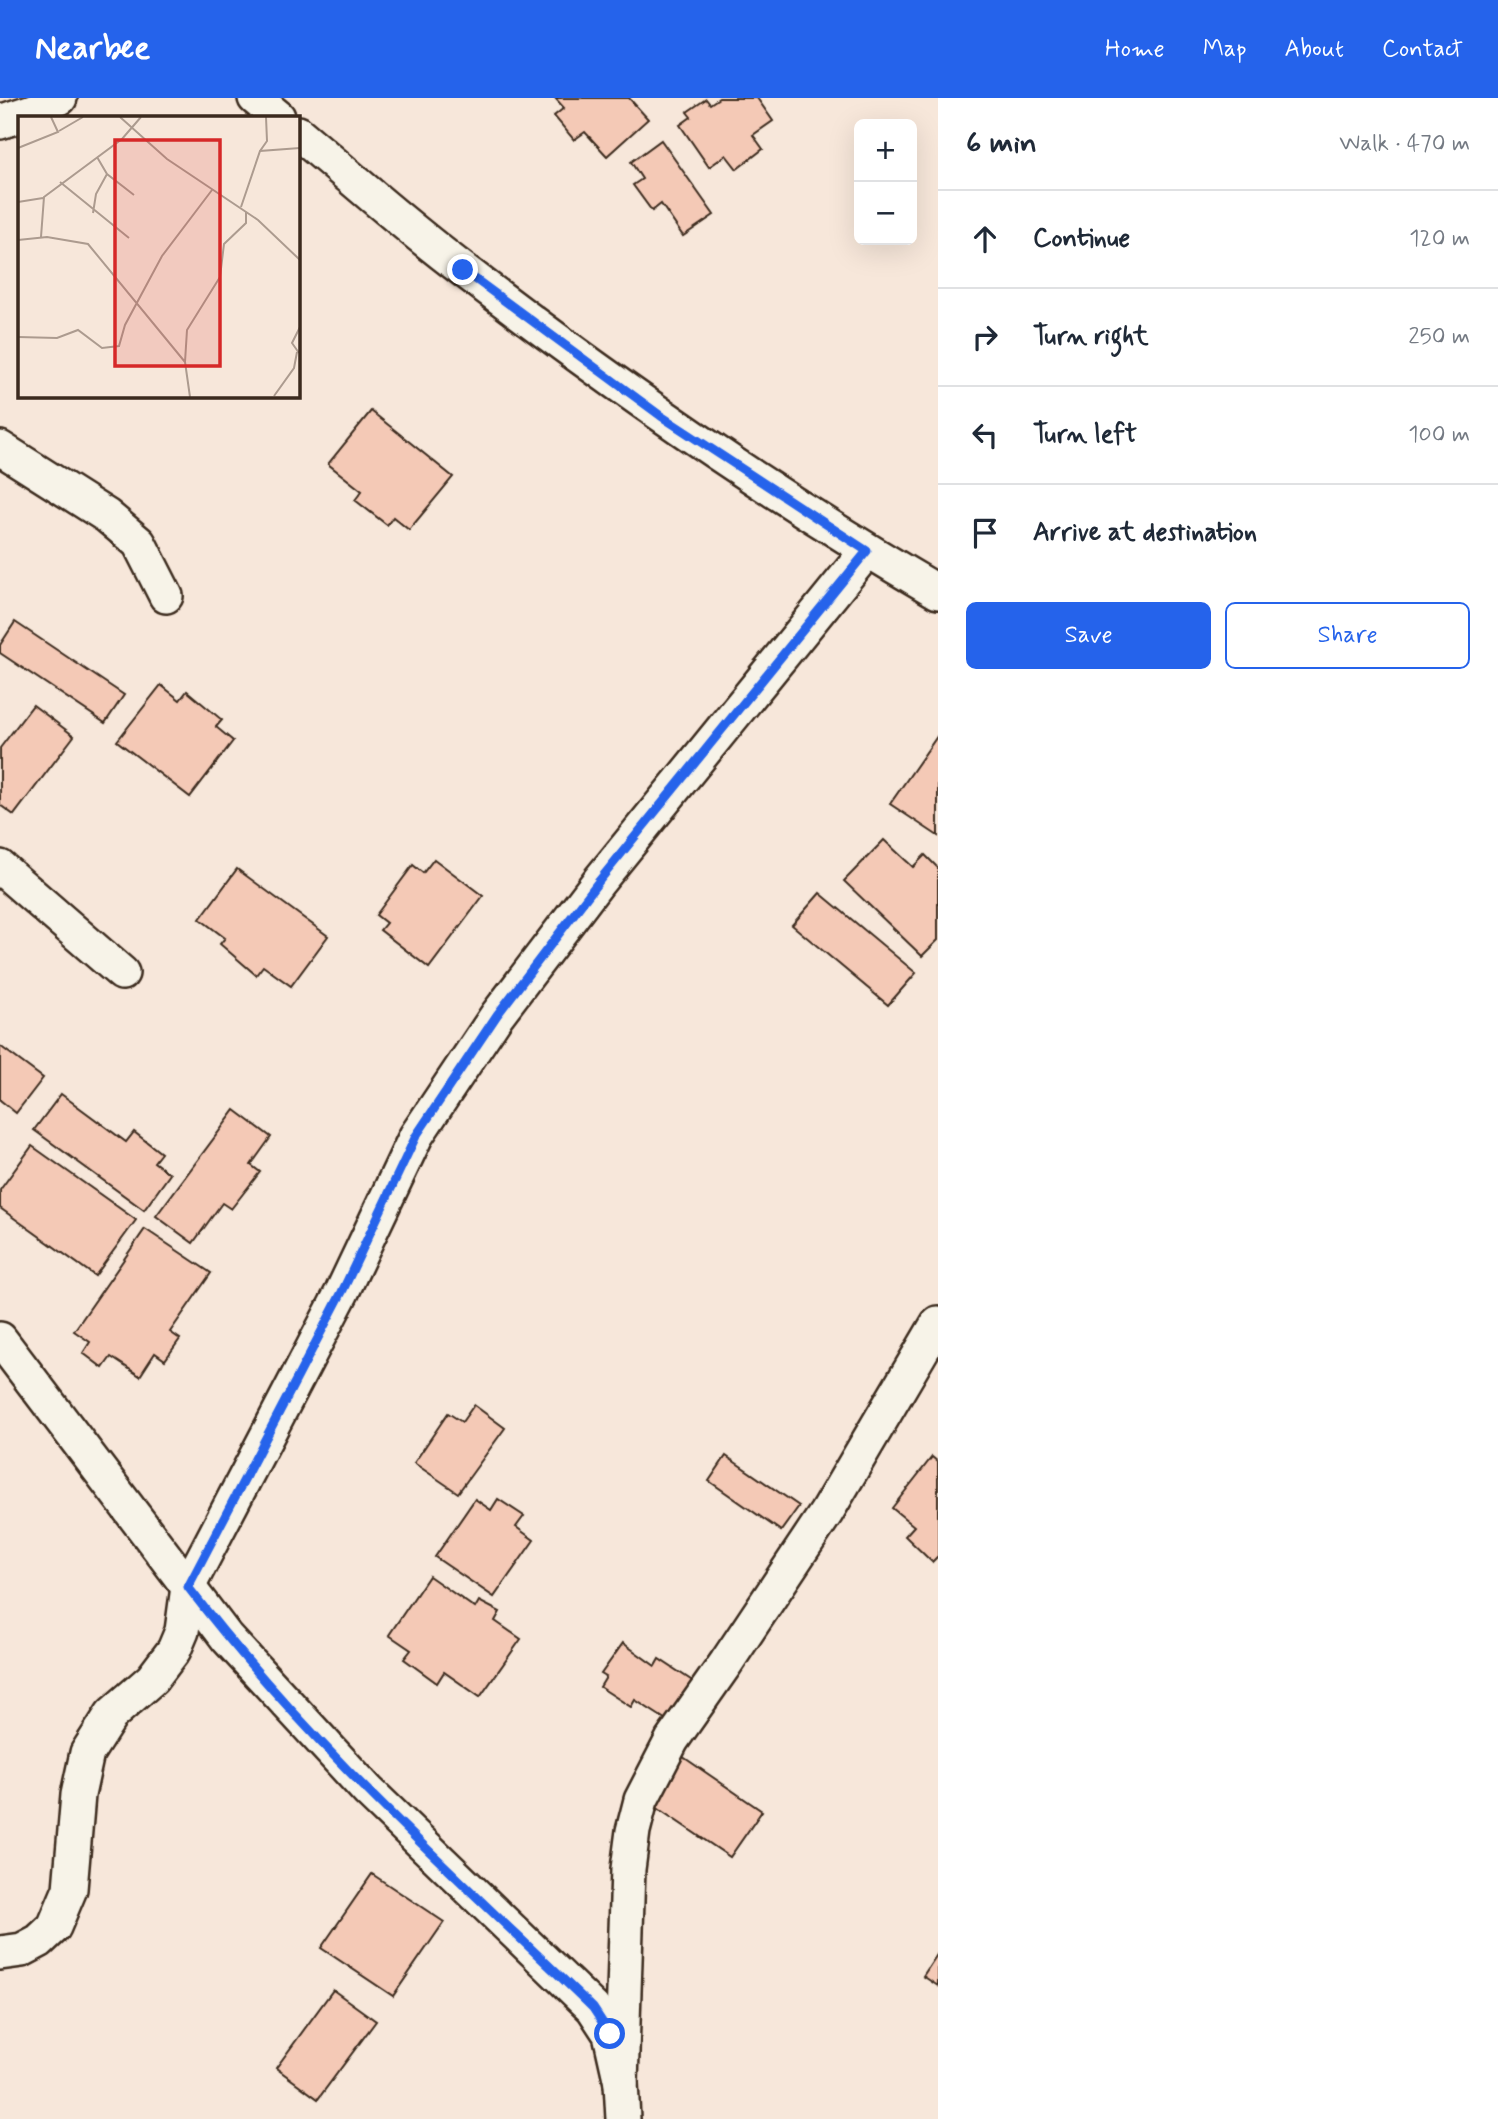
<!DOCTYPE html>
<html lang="en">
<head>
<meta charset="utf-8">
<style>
	:root { --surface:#fff; --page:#f2f2f3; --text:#1f2937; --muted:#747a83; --line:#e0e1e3; --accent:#2563eb }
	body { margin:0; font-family:Mynerve,sans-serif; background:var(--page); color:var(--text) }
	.controls { position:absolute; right:21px; top:21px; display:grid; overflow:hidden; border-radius:10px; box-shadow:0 7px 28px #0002 }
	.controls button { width:63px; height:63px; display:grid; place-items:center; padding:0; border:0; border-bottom:2px solid var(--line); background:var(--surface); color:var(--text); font:35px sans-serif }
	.stop { position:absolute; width:21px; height:21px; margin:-16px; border:5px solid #2563eb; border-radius:50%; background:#fff }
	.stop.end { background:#2563eb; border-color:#fff; box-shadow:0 2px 7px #0008 }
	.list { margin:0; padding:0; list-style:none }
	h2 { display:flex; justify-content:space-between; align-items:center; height:91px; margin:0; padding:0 28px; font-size:30px }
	h2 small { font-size:23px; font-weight:400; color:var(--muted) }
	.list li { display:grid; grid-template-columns:46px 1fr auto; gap:21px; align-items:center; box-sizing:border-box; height:98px; padding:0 28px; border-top:2px solid var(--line) }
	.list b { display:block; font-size:26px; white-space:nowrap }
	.list em { font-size:23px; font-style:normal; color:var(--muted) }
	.actions { display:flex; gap:14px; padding:21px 28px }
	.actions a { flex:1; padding:16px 0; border:2px solid var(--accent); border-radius:10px; text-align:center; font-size:24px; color:var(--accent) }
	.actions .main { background:var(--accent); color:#fff }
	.icon { flex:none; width:38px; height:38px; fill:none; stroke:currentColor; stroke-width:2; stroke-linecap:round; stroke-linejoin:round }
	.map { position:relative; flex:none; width:938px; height:2021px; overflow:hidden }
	header { display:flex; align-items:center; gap:42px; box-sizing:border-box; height:98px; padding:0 35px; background:var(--accent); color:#fff }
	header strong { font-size:33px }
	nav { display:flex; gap:38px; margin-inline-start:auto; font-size:24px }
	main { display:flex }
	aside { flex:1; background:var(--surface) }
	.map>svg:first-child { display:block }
	.building { fill:#f4c9b6; stroke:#3b2a1e; stroke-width:2 }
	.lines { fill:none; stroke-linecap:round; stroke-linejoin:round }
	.street-casing { stroke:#3b2a1e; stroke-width:38 }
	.street { stroke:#f7f3e8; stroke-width:33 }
	.route { stroke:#2563eb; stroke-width:9 }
	.inset-road { fill:none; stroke:#ac9b8f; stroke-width:2 }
	.view { fill:#d62828; fill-opacity:0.15; stroke:#d62828; stroke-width:3.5 }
	.inset-edge { fill:none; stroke:#3b2a1e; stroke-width:3.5 }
</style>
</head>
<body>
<header>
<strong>Nearbee</strong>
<nav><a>Home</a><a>Map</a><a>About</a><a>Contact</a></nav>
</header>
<main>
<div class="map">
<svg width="938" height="2021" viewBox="0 0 938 2021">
	<rect width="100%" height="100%" fill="#f7e7da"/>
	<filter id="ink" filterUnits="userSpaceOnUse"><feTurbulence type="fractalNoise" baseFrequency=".0143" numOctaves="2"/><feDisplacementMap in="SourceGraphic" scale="14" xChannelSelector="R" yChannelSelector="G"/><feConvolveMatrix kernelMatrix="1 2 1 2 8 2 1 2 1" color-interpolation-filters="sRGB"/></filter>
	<g filter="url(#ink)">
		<g class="building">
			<polygon points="555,0 629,0 648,21 607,58 585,34 574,42 554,18 564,10"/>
			<polygon points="719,0 757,0 773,23 753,37 763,51 737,71 726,57 709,69 680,27 691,19 687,14 706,1 710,6"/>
			<polygon points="661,42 714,117 683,138 661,106 652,113 633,87 642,81 631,64"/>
			<polygon points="371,313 453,379 409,432 393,419 387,427 355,402 362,393 328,366"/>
			<polygon points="15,524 124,597 105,625 0,555 0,547"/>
			<polygon points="161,587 180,602 187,593 222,622 216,629 233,643 190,699 117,643"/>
			<polygon points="33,607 74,638 14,717 0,707 0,650"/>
			<polygon points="938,637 938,738 890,706"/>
			<polygon points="884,742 913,769 925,757 938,770 938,842 922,858 844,783"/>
			<polygon points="434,761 483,798 429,870 380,832 386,825 376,817 413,767 423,775"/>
			<polygon points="237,771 328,838 291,888 263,868 256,877 220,846 225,840 200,821"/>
			<polygon points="820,795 916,875 888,907 792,827"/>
			<polygon points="0,948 43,980 16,1015 0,1002"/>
			<polygon points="61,996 126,1044 134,1034 161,1055 154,1064 170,1076 144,1112 34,1032"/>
			<polygon points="235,1012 271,1039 251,1067 260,1074 231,1111 222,1105 193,1145 156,1118"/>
			<polygon points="32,1048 136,1122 95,1178 0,1110 0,1092"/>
			<polygon points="145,1131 211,1175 170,1234 180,1241 165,1262 155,1255 140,1278 111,1259 103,1270 83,1255 90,1244 74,1233"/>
			<polygon points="474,1307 505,1330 458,1395 414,1365 448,1315 462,1324"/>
			<polygon points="726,1358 799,1408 781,1433 709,1383"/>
			<polygon points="932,1359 938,1364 938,1458 932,1464 905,1438 914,1428 892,1410"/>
			<polygon points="475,1401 491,1412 498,1401 524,1418 516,1429 534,1442 494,1499 435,1459"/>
			<polygon points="429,1478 475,1510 479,1503 500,1514 495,1523 521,1541 480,1599 444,1574 437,1585 404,1561 411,1552 389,1537"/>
			<polygon points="623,1545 655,1568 659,1561 697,1586 671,1625 635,1602 631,1609 600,1589 606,1579 601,1576"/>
			<polygon points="676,1654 762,1713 730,1759 644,1701"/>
			<polygon points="372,1776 444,1824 393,1898 321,1850"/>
			<polygon points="938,1855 938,1888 923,1878"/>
			<polygon points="333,1892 376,1923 318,2001 276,1970"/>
		</g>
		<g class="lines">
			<g class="street-casing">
				<g id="street">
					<polyline points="255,0 278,19"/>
					<polyline points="0,24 33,13 60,0"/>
					<path d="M298 35C353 81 407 130 465 173 616 289 773 398 938 494"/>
					<polyline points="0,350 107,418 139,445 166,498"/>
					<polyline points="0,769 122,875"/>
					<polyline points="0,1241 227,1540 368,1693 593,1910 610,1936 621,1985"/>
					<polyline points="0,1855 22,1852 39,1843 54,1829 70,1791 78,1697 87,1655 112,1616 152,1581 174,1552 182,1533 188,1489 342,1194 416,1038 497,917 599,783 867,453"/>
					<polyline points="623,2021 621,1985 628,1771 633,1733 641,1702 672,1642 726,1565 826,1415 938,1225"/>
				</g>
			</g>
			<use href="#street" class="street"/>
		</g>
	</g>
	<g class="lines" filter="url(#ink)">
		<path class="route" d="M463 172 661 318 867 453 599 783 497 917 416 1038 342 1194 188 1489C306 1644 453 1775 593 1910L610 1936"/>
	</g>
	<g transform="translate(18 18)">
		<rect width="282" height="282" fill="#f7e7da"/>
		<path class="inset-road" d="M102 1 149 43 240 104 282 144M41 15 65 1M0 32 40 16 33 1M242 35 249 25 248 1M79 41 89 58 116 79M42 66 111 122M0 86 25 82M223 91 242 35 282 32M75 97 78 78 89 58M23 121 26 81 104 23 123 1M0 124 29 121 70 128 167 246M0 221 39 222 60 214 84 232 101 230 107 209 144 140 194 74M281 237 274 227 282 211M256 280 276 252 279 236M172 281 167 246 169 214 202 161 206 128 228 107V96"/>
		<path class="view" d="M97 24H202V250H97Z"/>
		<rect width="282" height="282" class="inset-edge"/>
	</g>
</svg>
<div class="controls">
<button>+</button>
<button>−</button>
</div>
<div class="stop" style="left:610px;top:1936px"></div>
<div class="stop end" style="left:463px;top:172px"></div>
</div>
<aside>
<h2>6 min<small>Walk · 470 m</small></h2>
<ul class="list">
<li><svg class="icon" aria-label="ahead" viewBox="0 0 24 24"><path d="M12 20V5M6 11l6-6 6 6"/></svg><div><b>Continue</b></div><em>120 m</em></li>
<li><svg class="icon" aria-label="right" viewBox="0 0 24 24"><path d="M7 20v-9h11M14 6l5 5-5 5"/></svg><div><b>Turn right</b></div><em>250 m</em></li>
<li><svg class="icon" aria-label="left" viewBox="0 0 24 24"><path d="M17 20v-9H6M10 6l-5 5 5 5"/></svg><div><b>Turn left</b></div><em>100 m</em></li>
<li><svg class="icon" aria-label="arrive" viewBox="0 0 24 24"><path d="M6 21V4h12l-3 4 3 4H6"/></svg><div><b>Arrive at destination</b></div></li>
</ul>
<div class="actions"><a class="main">Save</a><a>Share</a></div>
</aside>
</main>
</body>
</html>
